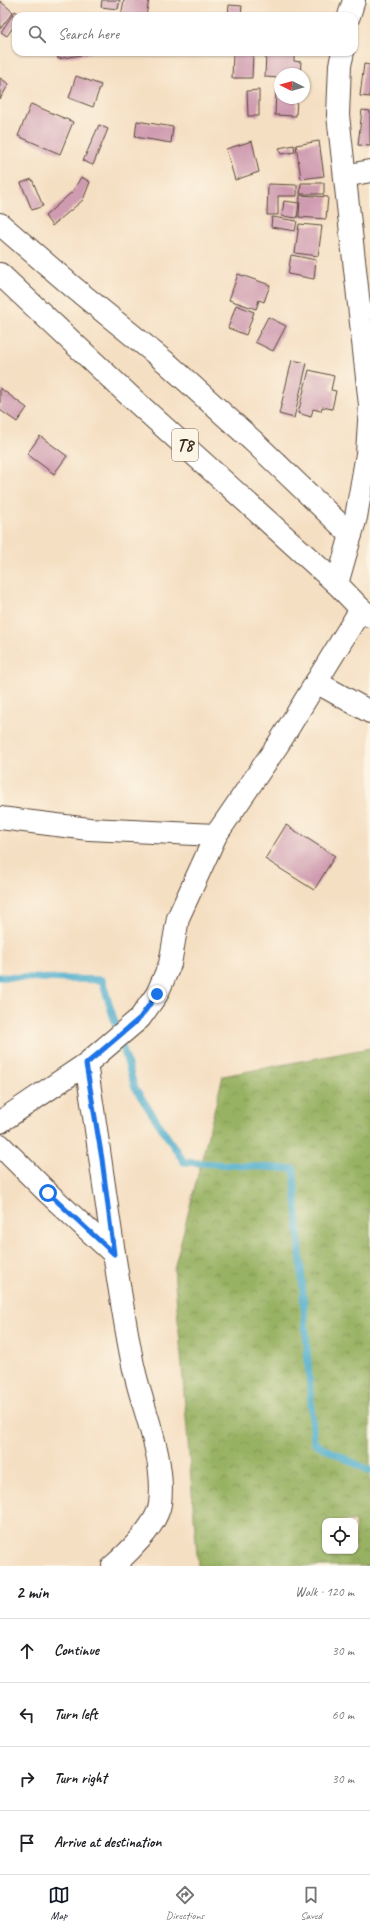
<!DOCTYPE html>
<html lang="en">
<head>
<meta charset="utf-8">
<style>
	:root { --surface:#fff; --page:#f2f2f2; --text:#202124; --muted:#757577; --line:#e0e0e0; --accent:#111827 }
	body { margin:0; font-family:Caveat,sans-serif; background:var(--page); color:var(--text) }
	.controls { position:absolute; right:12px; bottom:12px; display:grid; overflow:hidden; border-radius:8px; box-shadow:0 1px 3px #0004 }
	.controls button { width:36px; height:36px; display:grid; place-items:center; padding:0; border:0; border-bottom:1px solid var(--line); background:var(--surface); color:var(--text); font:20px sans-serif }
	.compass { position:absolute; left:274px; top:68px; width:36px; height:36px; border-radius:50%; background:var(--surface); box-shadow:0 1px 3px #0004; rotate:276deg }
	.stop { position:absolute; width:12px; height:12px; margin:-9px; border:3px solid #1a73e8; border-radius:50%; background:#fff }
	.stop.end { background:#1a73e8; border-color:#fff; box-shadow:0 1px 4px #0008 }
	.list { margin:0; padding:0; list-style:none }
	h2 { display:flex; justify-content:space-between; align-items:center; height:52px; margin:0; padding:0 16px; font-size:17px }
	h2 small { font-size:13px; font-weight:400; color:var(--muted) }
	.list li { display:grid; grid-template-columns:26px 1fr auto; gap:12px; align-items:center; box-sizing:border-box; height:64px; padding:0 16px; border-top:1px solid var(--line) }
	.list b { display:block; font-size:15px; white-space:nowrap }
	.list em { font-size:13px; font-style:normal; color:var(--muted) }
	.icon { flex:none; width:22px; height:22px; fill:none; stroke:currentColor; stroke-width:2; stroke-linecap:round; stroke-linejoin:round }
	.map { position:relative; flex:none; width:370px; height:1566px; overflow:hidden }
	.search { position:absolute; background:var(--surface); box-shadow:0 1px 3px #0004; left:12px; right:12px; top:12px; height:44px; display:flex; align-items:center; gap:10px; box-sizing:border-box; padding:0 14px; border-radius:12px; color:var(--muted); font-size:15px }
	.sheet { height:308px; background:var(--surface) }
	nav { display:flex; justify-content:space-around; align-items:center; box-sizing:border-box; height:56px; border-top:1px solid var(--line); background:var(--surface); font-size:11px; color:var(--muted) }
	nav a { display:grid; justify-items:center; gap:2px }
	nav .on { color:var(--accent) }
	.map>svg:first-child { display:block }
	.forest { fill:url(#forest-crowns); stroke:#6a6e40; fill-rule:evenodd }
	.lines { fill:none; stroke-linecap:round; stroke-linejoin:round }
	.stream { stroke:#4faecd; stroke-width:7 }
	.building { fill:#cf9bb0 }
	.minor-casing { stroke:#574537; stroke-width:24 }
	.highway-casing { stroke:#574537; stroke-width:24 }
	.minor { stroke:#fff; stroke-width:22 }
	.highway { stroke:#fff; stroke-width:22 }
	.route { stroke:#1a73e8; stroke-width:5 }
	.labels { text-anchor:middle; stroke-width:4; stroke-linejoin:round; paint-order:stroke }
	.shield { fill:#fcf5e5; stroke:#75675a; stroke-width:1 }
	.shield-label { font-size:18px; font-weight:bold; fill:#3b2a1e }
</style>
</head>
<body>
<div class="map">
<svg width="370" height="1566" viewBox="0 0 370 1566">
	<defs>
		<pattern id="forest-crowns" width="20" height="18" patternUnits="userSpaceOnUse"><rect width="20" height="18" fill="#98b263"/><path d="M2 6a3 3 0 1 1 6 0M12 15a3 3 0 1 1 6 0" fill="none" stroke="#7d9151"/></pattern>
	</defs>
	<rect width="100%" height="100%" fill="#fcf5e5"/>
	<filter id="ink" filterUnits="userSpaceOnUse"><feTurbulence type="fractalNoise" baseFrequency=".025" numOctaves="2"/><feDisplacementMap in="SourceGraphic" scale="8" xChannelSelector="R" yChannelSelector="G"/><feConvolveMatrix kernelMatrix="1 2 1 2 8 2 1 2 1" color-interpolation-filters="sRGB"/></filter>
	<filter id="wash" filterUnits="userSpaceOnUse"><feTurbulence type="fractalNoise" baseFrequency=".012" numOctaves="4" result="noise"/><feDisplacementMap in="SourceGraphic" scale="16" xChannelSelector="R" yChannelSelector="G"/><feGaussianBlur stdDeviation="0.9" result="paint"/><feColorMatrix in="noise" values="0 0 0 0 0 0 0 0 0 0 0 0 0 0 0 0 0 1.4 0 .05"/><feComposite in="paint" operator="in"/></filter>
	<g filter="url(#wash)">
		<rect width="100%" height="100%" fill="#f5dfc3"/>
		<path class="forest" d="M370 1048V1566H198L174 1269 223 1076ZM325 1521H355V1551H325Z"/>
		<g class="lines">
			<polyline class="stream" points="0,977 102,980 135,1088 184,1162 294,1169 314,1443 370,1471"/>
		</g>
		<g id="blocks">
			<g class="building">
				<polygon points="102,0 120,0 118,9 101,7"/>
				<polygon points="124,0 149,0 146,16 121,16"/>
				<polygon points="0,1 13,12 0,29"/>
				<polygon points="229,5 242,6 241,16 228,16"/>
				<polygon points="15,11 22,16 16,16 16,23 7,36 1,32"/>
				<polygon points="57,52 90,52 91,53 58,59"/>
				<polygon points="266,52 294,52 294,61 301,62 300,74 280,74 280,78 265,77"/>
				<polygon points="233,53 253,53 252,78 232,78"/>
				<polygon points="364,64 370,65 370,97 360,96"/>
				<polygon points="76,76 101,85 93,107 69,98"/>
				<polygon points="0,78 9,84 0,99"/>
				<polygon points="276,89 280,89 280,98 297,98 296,116 275,115"/>
				<polygon points="259,90 259,116 248,116 247,91"/>
				<polygon points="31,104 73,122 60,154 18,136"/>
				<polygon points="362,110 370,111 370,146 358,145"/>
				<polygon points="137,121 173,127 171,143 135,137"/>
				<polygon points="99,125 108,129 93,165 83,161"/>
				<polygon points="252,141 259,172 235,180 226,149"/>
				<polygon points="319,141 324,176 301,179 296,145"/>
				<polygon points="294,145 295,152 281,154 279,148"/>
				<polygon points="81,177 90,182 83,200 52,226 45,216 73,191"/>
				<polygon points="32,179 43,206 32,210 21,183"/>
				<polygon points="301,183 324,183 324,194 300,194"/>
				<polygon points="268,184 297,185 297,196 278,196 278,215 267,215"/>
				<polygon points="300,195 328,197 326,219 299,217"/>
				<polygon points="284,201 299,203 297,218 282,216"/>
				<polygon points="272,217 297,221 295,231 271,227"/>
				<polygon points="299,224 322,226 318,256 295,253"/>
				<polygon points="291,255 316,260 314,279 288,274"/>
				<polygon points="238,274 270,285 264,302 259,300 256,309 229,300"/>
				<polygon points="236,305 254,312 246,335 228,328"/>
				<polygon points="268,317 286,326 273,351 255,342"/>
				<polygon points="292,360 307,363 294,418 279,414"/>
				<polygon points="309,370 334,376 331,390 336,391 332,409 322,407 321,411 313,409 311,417 298,413"/>
				<polygon points="0,388 27,408 17,422 0,410"/>
				<polygon points="40,436 67,456 54,474 27,454"/>
				<polygon points="286,825 335,856 314,890 265,859"/>
			</g>
		</g>
	</g>
	<g filter="url(#ink)">
		<use href="#blocks" fill-opacity="0" stroke="#574537" stroke-width="1"/>
		<g class="lines">
			<g class="minor-casing">
				<g id="minor">
					<polyline points="349,16 354,0"/>
					<polyline points="343,52 340,65 338,115 370,405"/>
					<polyline points="345,176 370,171"/>
					<polyline points="0,224 73,287 168,364 253,441 351,535"/>
					<polyline points="337,584 356,517 367,454 370,405"/>
					<polyline points="316,682 370,712"/>
					<polyline points="0,818 89,829 216,835"/>
					<path d="M86 1064C102 1163 113 1262 132 1360 141 1408 166 1455 160 1504 157 1525 128 1553 113 1566"/>
					<polyline points="0,1122 86,1064 140,1018 157,994 170,964 178,918 216,835 279,743 361,609"/>
					<polyline points="0,1145 48,1193 114,1254"/>
				</g>
			</g>
			<g class="highway-casing">
				<polyline id="highway" points="0,274 134,400 337,584 361,609 370,616"/>
			</g>
			<use href="#minor" class="minor"/>
			<use href="#highway" class="highway"/>
		</g>
	</g>
	<g class="lines" filter="url(#ink)">
		<polyline class="route" points="48,1193 114,1254 102,1159 86,1064 140,1018 157,994"/>
	</g>
	<g class="labels">
		<rect class="shield" x="172" y="429" width="26" height="32" rx="3"/>
		<g class="shield-label">
			<text x="185" y="451">T8</text>
		</g>
	</g>
</svg>
<div class="controls">
<button><svg class="icon" aria-label="locate" viewBox="0 0 24 24"><circle cx="12" cy="12" r="6"/><path d="M12 2v4M12 18v4M2 12h4M18 12h4"/></svg></button>
</div>
<svg class="compass" viewBox="-18 -18 36 36"><path d="M0-13l5 13h-10z" fill="#e53935"/><path d="M0 13l5-13h-10z" fill="#757577"/></svg>
<div class="stop" style="left:48px;top:1193px"></div>
<div class="stop end" style="left:157px;top:994px"></div>
<div class="search"><svg class="icon" aria-label="search" viewBox="0 0 24 24"><circle cx="10" cy="10" r="6"/><path d="M15 15l6 6"/></svg>Search here</div>
</div>
<section class="sheet">
<h2>2 min<small>Walk · 120 m</small></h2>
<ul class="list">
<li><svg class="icon" aria-label="ahead" viewBox="0 0 24 24"><path d="M12 20V5M6 11l6-6 6 6"/></svg><div><b>Continue</b></div><em>30 m</em></li>
<li><svg class="icon" aria-label="left" viewBox="0 0 24 24"><path d="M17 20v-9H6M10 6l-5 5 5 5"/></svg><div><b>Turn left</b></div><em>60 m</em></li>
<li><svg class="icon" aria-label="right" viewBox="0 0 24 24"><path d="M7 20v-9h11M14 6l5 5-5 5"/></svg><div><b>Turn right</b></div><em>30 m</em></li>
<li><svg class="icon" aria-label="arrive" viewBox="0 0 24 24"><path d="M6 21V4h12l-3 4 3 4H6"/></svg><div><b>Arrive at destination</b></div></li>
</ul>
</section>
<nav>
<a class="on"><svg class="icon" aria-label="map" viewBox="0 0 24 24"><path d="M3 6l6-2 6 2 6-2v14l-6 2-6-2-6 2zM9 4v14M15 6v14"/></svg>Map</a>
<a><svg class="icon" aria-label="directions" viewBox="0 0 24 24"><path d="M12 3l9 9-9 9-9-9zM9 14v-3h6M13 9l2 2-2 2"/></svg>Directions</a>
<a><svg class="icon" aria-label="saved" viewBox="0 0 24 24"><path d="M7 4h10v16l-5-4-5 4z"/></svg>Saved</a>
</nav>
</body>
</html>
